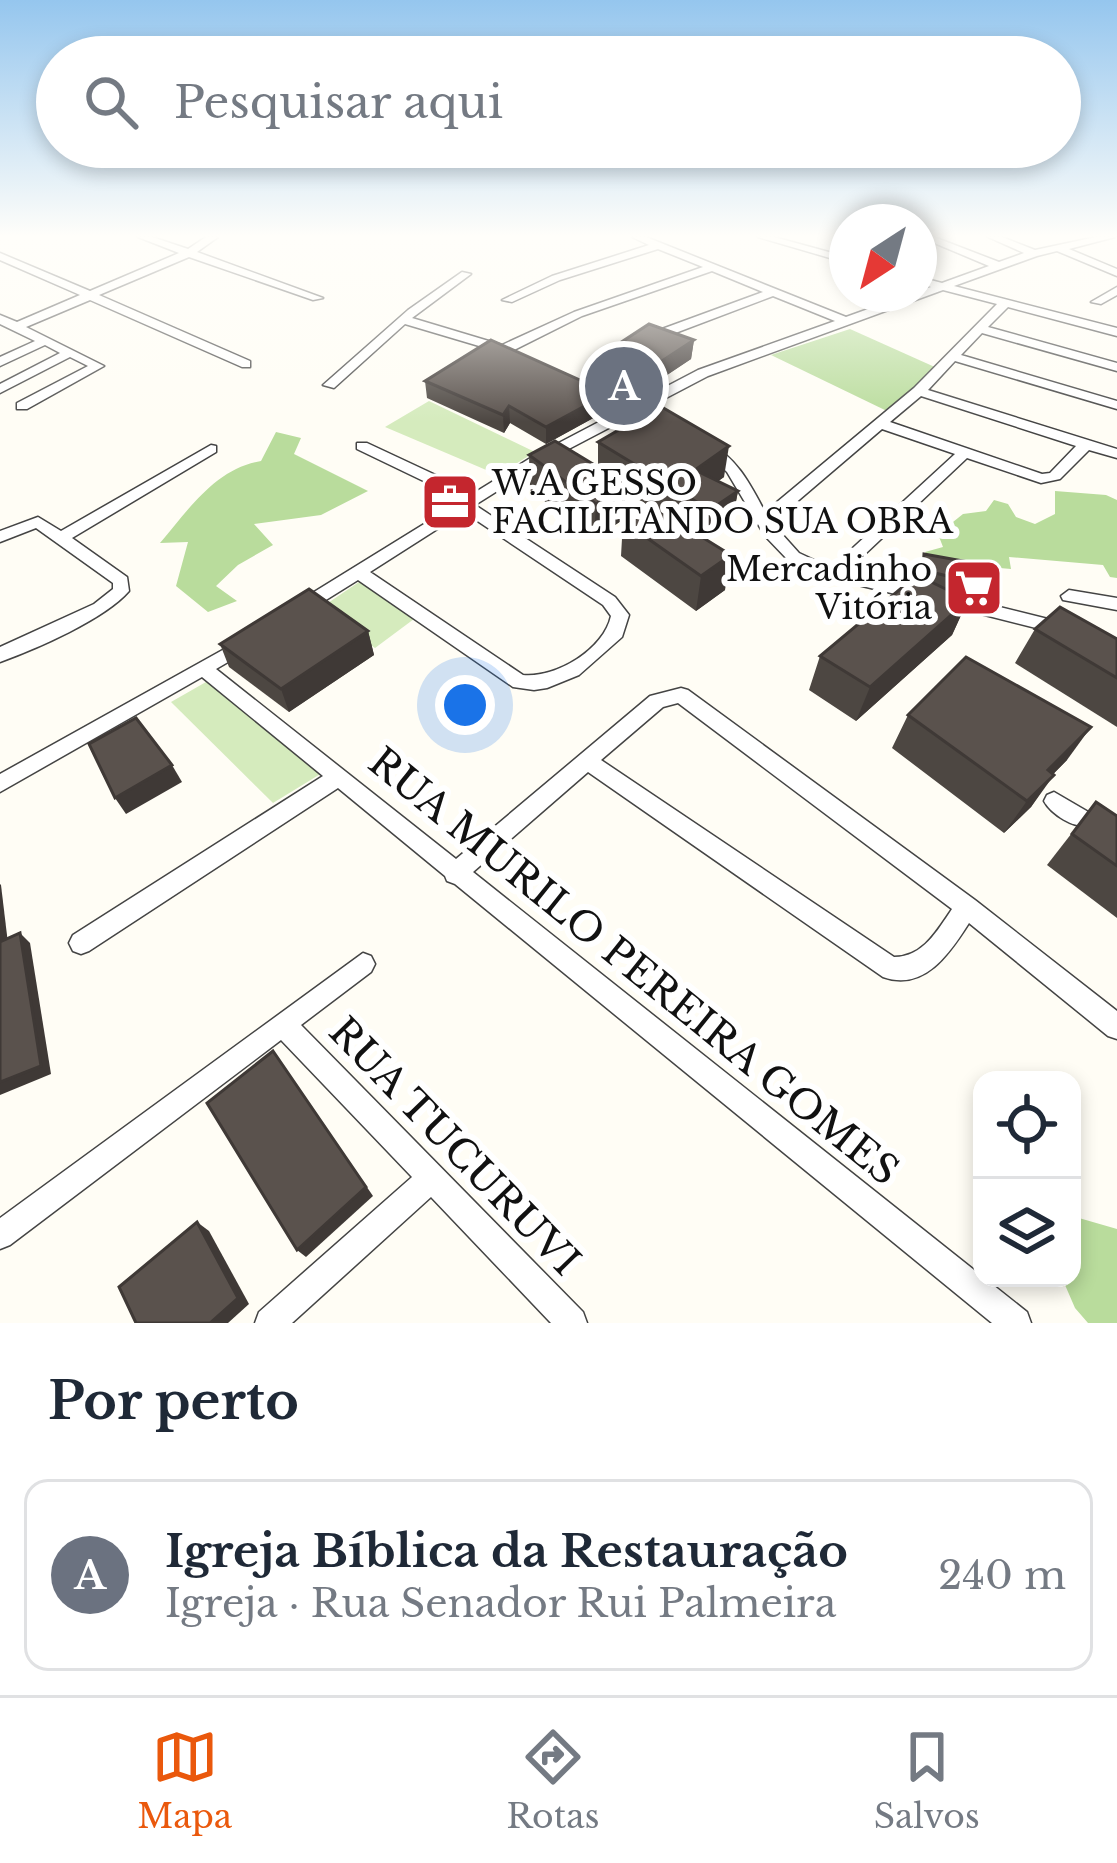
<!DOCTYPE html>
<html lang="pt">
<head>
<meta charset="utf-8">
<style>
	:root { --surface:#fff; --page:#f6f6f7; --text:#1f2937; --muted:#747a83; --line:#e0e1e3; --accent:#ea580c }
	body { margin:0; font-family:"Libre Baskerville",serif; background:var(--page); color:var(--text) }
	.controls { position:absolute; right:36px; bottom:36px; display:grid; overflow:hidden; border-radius:24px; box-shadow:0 6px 18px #0003 }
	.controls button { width:108px; height:108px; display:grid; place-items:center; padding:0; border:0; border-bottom:3px solid var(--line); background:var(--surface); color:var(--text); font:60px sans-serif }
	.compass { position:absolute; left:829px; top:204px; width:108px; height:108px; border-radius:50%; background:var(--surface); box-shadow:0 6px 18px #0003; rotate:216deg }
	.you { position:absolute; left:465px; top:705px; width:42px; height:42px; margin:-30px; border:9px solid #fff; border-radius:50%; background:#1a73e8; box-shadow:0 0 0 18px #1a73e833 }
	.badge { display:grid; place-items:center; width:78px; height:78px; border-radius:50%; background:var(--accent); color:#fff; font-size:39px; font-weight:700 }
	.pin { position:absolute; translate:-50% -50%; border:6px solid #fff; box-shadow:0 3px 12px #0006 }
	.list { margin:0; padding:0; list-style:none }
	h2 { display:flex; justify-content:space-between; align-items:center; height:156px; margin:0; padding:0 48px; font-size:51px }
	h2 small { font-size:39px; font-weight:400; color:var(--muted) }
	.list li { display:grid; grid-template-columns:78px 1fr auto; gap:36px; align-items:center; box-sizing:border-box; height:192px; margin:0 24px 24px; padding:0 24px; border:3px solid var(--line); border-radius:24px }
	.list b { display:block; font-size:45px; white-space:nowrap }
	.list p { margin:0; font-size:39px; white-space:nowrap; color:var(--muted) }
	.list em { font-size:39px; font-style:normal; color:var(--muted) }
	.icon { flex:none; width:66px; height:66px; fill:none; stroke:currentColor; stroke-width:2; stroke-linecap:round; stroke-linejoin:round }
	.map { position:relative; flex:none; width:1117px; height:1323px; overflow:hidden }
	.search { position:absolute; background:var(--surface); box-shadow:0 6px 18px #0003; left:36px; right:36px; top:36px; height:132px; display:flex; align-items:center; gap:30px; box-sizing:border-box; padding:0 42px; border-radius:66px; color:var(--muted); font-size:45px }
	.sheet { height:372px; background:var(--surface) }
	nav { display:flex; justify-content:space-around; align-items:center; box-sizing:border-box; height:168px; border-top:3px solid var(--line); background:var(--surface); font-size:33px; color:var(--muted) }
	nav a { display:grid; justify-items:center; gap:6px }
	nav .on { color:var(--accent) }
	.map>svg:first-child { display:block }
	.green { fill:#d5ebbd }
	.forest { fill:#b9dc9c }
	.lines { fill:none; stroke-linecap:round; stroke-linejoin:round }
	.minor-casing { stroke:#444; stroke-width:3 }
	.minor { fill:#fff; fill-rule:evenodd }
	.wall { fill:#4d4742 }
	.shaded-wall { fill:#3f3936 }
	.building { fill:#5a524d; stroke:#3f3936; stroke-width:3 }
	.labels { text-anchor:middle; stroke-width:12; stroke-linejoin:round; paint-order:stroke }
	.poi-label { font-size:33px; fill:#111; stroke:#fff; text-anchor:start }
	.near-street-label { font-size:39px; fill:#111; stroke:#fff }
</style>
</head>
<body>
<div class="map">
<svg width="1117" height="1323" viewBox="0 0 1117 1323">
	<rect width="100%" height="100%" fill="#fffdf5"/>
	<g class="green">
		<polygon points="429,401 535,452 498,475 385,427"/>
		<polygon points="362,580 418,616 375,648 319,609"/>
		<polygon points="213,678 322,773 273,803 171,702"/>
	</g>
	<g class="forest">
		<polygon points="850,329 937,368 889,412 771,355"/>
		<path d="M276 432 301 438 294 454 368 491 321 515 254 524 273 545 238 565 216 586 237 601 208 612 176 586 188 542 160 543C188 510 216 468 261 461Z"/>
		<polygon points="1055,491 1106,495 1117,500 1117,578 1110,577 1103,565 1009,557 1011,569 933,562 925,552 943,547 938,534 963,514 986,511 994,500 1008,504 1016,517 1035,524 1055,514"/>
		<polygon points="1072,1216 1117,1229 1117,1323 1088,1323 1075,1308 1062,1278 1072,1278"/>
	</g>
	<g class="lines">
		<g class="minor-casing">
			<g id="minor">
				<polygon points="138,237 152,237 188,249 206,237 218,237 197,252 323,298 313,300 189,257 99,295 250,361 250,367 242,367 90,300 26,327 104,366 27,409 17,409 17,403 88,366 70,357 0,393 0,384 60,353 45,345 0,366 0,357 35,341 0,324 0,315 17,322 80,295 0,260 0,253 90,291 179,253"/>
				<path d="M632 237H646L846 317 910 294H919V291L931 287 919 283V277L942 283 989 266 920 237H934L999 262 1024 253 988 237H1002L1035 250 1096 237H1115L1069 249 1117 269V276L1057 251 1037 256 954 286 1117 328V336L1008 307 988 327 1117 363V371L982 333 961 355 1117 401V409L955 361 928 390 1117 449V458L1089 450 1060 479 1041 483 967 458 846 572 926 590 928 594 920 600 821 576 788 560 765 536 727 472 702 448 709 444C737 457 751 486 765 512L914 388 997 304 943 290 708 376 542 463 475 505 615 597 629 615 622 637 579 675 547 688 534 690 513 687 358 580 305 613H293L290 609 293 605 463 500 357 449V443H367L474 493 532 457 698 370 835 321 773 296 670 335H662V329L763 292 712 271 582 316 506 354 405 324 334 388 323 385 408 310 462 272 471 274 412 318 502 345 574 312 703 267 658 249 560 280 512 302 502 300 552 276 649 245ZM921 396 1076 446 1050 473 1042 474 890 422ZM882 429 955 454 831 568 799 553 772 523ZM464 512 603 605 611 616C604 649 557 678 523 675L370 572Z"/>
				<polygon points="758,237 774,237 847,257 847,263"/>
				<polygon points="1117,287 1117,295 1101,304 1091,302"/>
				<path d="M211 445 216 446V452L72 538 127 577 129 591C105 619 36 649 0 662V647L94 604 113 589V583L36 528 0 542V531L38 517 61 531Z"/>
				<polygon points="1069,590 1117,598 1117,610 1063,600 1061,596"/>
				<polygon points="947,594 1060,622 1069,628 1060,634 941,604 939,600"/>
				<path d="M246 637 255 643 252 648 216 669 456 859 650 696 681 688 688 690 975 900 1117 1011V1039L1108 1036 969 923C950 953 924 992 883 977L588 772 473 872 1027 1312 1031 1323H992L455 884 447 881 445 876 338 788 89 951 81 954 73 951 69 943 73 935 323 776 202 677 0 792V774ZM678 703 952 909C937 931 923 957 894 957L601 760 663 707Z"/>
				<path d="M1054 792 1090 813 1093 819 1090 825C1075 830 1051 814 1044 801L1047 795Z"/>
				<polygon points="363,953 371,956 375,964 371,972 301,1025 583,1312 587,1323 551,1323 431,1197 292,1323 255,1323 259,1312 412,1177 281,1040 10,1245 0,1249 0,1218"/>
			</g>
		</g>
		<use href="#minor" class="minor"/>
	</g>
	<g class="wall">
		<polygon points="694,340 691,359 637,395 605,381 606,362 622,353 623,341"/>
		<polygon points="425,381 617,405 546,444 510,423 504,433 427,398"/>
		<polygon points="598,442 724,477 718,481 738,491 732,522 707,540 725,590 696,611 621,556 623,521 649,506 625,491 624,519 594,539 530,490 529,455 598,467"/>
		<polygon points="924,554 996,588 990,600 944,589 968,600 952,635 856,721 809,690 820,656 919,576 920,566"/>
		<polygon points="1035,629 1117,639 1117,727 1015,663"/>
		<polygon points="368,631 374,655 289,712 229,667 220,644"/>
		<polygon points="908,715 1067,760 1053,774 1031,807 1004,833 892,748"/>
		<polygon points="1096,802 1117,816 1117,918 1047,865"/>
	</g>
	<g class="shaded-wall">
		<polygon points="694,340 691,359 637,395 639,376"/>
		<polygon points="618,388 617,405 546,444 546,427"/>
		<polygon points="509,406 510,423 504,433 503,415"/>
		<polygon points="729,446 724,477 691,501 695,470"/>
		<polygon points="626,484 624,519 594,539 596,504"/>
		<polygon points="738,491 732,522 705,541 710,510"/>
		<polygon points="731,555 725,590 696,611 701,576"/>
		<polygon points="968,600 952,635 856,721 870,687"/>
		<polygon points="368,631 374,655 289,712 281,689"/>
		<polygon points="1091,727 1067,760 1025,803 1048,770"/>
		<polygon points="172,765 182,782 126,814 115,798"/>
		<polygon points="1054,775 1031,807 1004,833 1027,801"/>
		<polygon points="0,884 1,885 9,952 0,944"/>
		<polygon points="20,933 30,943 51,1074 0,1095 0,1082"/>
		<polygon points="273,1051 373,1196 306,1257 297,1250"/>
		<polygon points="197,1222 209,1231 249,1304 228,1323 210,1323"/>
	</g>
	<g class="building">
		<polygon points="649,324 694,340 639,376 606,362 635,346 623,341"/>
		<polygon points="491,340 580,380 589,374 618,388 546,427 509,406 503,415 425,381"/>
		<polygon points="660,406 729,446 695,470 738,491 710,510 598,442"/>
		<polygon points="555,441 626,484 596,504 529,455"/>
		<polygon points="650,505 731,555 701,576 623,521"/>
		<polygon points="924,554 991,566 996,588 923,570"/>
		<polygon points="917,575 968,600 870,687 820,656"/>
		<polygon points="309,589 368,631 281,689 220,644"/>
		<polygon points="1060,607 1117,639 1117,678 1035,629"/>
		<polygon points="966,657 1091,727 1048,770 1054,775 1027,801 908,715"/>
		<polygon points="136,718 172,765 115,798 89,744"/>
		<polygon points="1096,802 1117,816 1117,866 1072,834"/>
		<polygon points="20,933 41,1066 0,1082 0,942"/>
		<polygon points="273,1051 366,1187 297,1250 207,1103"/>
		<polygon points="197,1222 238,1298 210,1323 136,1323 119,1287"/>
	</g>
	<linearGradient id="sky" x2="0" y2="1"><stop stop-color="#95c6ee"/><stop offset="0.56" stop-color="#fffefa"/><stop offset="1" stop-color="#fffefa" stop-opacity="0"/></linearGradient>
	<rect width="1117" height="422" fill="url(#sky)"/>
	<defs>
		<g id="office-square" transform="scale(3)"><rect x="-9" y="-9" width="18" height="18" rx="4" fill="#c4262e" stroke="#fff"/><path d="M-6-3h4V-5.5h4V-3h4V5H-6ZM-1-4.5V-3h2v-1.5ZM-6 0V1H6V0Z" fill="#fff"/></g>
		<g id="supermarket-square" transform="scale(3)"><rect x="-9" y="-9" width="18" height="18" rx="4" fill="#c4262e" stroke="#fff"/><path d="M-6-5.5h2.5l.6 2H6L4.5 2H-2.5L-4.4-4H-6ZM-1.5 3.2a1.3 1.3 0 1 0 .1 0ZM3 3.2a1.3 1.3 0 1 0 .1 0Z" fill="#fff"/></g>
	</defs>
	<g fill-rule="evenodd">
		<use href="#office-square" x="450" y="502"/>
		<use href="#supermarket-square" x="974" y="588"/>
	</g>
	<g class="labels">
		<g class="poi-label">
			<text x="492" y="495">W.A GESSO<tspan x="492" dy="38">FACILITANDO SUA OBRA</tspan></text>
			<text x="932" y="581" text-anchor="end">Mercadinho<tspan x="932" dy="38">Vitória</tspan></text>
		</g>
		<g class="near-street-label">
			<text transform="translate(634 966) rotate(39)" y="14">RUA MURILO PEREIRA GOMES</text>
			<text transform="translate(455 1146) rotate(46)" y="14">RUA TUCURUVI</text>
		</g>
	</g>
</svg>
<div class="controls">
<button><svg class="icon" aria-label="locate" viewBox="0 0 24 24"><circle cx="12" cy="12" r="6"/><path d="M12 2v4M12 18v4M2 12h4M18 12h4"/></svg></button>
<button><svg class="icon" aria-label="layers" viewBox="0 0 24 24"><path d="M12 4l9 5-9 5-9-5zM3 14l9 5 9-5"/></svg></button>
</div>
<svg class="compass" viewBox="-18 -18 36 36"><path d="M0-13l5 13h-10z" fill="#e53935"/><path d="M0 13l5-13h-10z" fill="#747a83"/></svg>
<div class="you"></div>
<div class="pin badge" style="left:624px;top:386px;background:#6b7280">A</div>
<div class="search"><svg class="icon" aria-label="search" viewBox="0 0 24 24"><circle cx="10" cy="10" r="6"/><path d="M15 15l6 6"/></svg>Pesquisar aqui</div>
</div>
<section class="sheet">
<h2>Por perto<small></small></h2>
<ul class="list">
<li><span class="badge" style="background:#6b7280">A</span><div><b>Igreja Bíblica da Restauração</b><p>Igreja · Rua Senador Rui Palmeira</p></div><em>240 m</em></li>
</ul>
</section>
<nav>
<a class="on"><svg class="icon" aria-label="map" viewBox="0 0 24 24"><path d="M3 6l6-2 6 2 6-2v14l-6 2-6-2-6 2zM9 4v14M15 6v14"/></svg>Mapa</a>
<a><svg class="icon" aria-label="directions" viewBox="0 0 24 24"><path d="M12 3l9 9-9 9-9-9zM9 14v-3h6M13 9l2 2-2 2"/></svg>Rotas</a>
<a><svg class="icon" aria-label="saved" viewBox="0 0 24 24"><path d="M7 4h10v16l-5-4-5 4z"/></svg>Salvos</a>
</nav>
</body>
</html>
